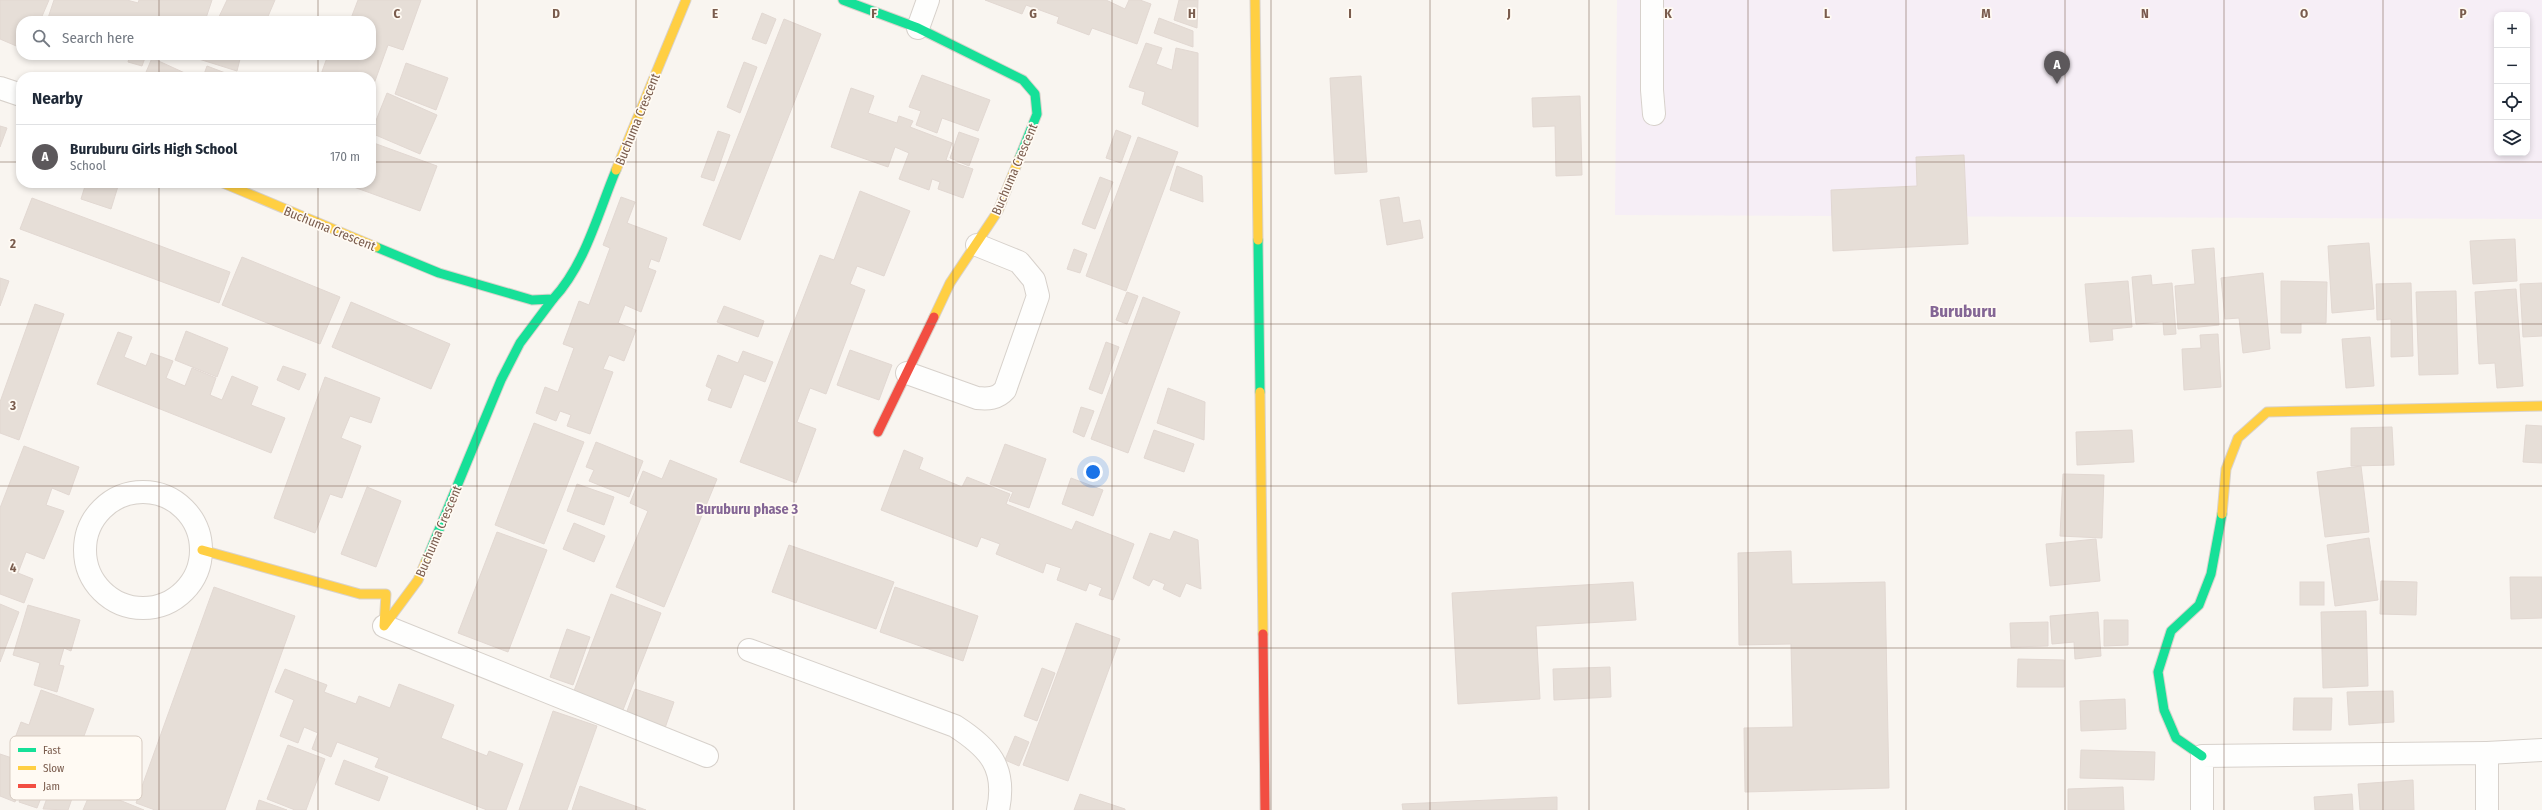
<!DOCTYPE html>
<html lang="en">
<head>
<meta charset="utf-8">
<style>
	:root { --surface:#fff; --page:#f2f2f3; --text:#1f2937; --muted:#747a83; --line:#e0e1e3; --accent:#5c585b }
	body { margin:0; font-family:"Fira Sans Condensed",sans-serif; background:var(--page); color:var(--text) }
	.controls { position:absolute; right:12px; top:12px; display:grid; overflow:hidden; border-radius:8px; box-shadow:0 2px 6px #0003 }
	.controls button { width:36px; height:36px; display:grid; place-items:center; padding:0; border:0; border-bottom:1px solid var(--line); background:var(--surface); color:var(--text); font:20px sans-serif }
	.you { position:absolute; left:1093px; top:472px; width:14px; height:14px; margin:-10px; border:3px solid #fff; border-radius:50%; background:#1a73e8; box-shadow:0 0 0 6px #1a73e833 }
	.badge { display:grid; place-items:center; width:26px; height:26px; border-radius:50%; background:var(--accent); color:#fff; font-size:13px; font-weight:700 }
	.pin { position:absolute; translate:-50% -33px; filter:drop-shadow(0 1px 2px #0008) }
	.pin::after { content:''; position:absolute; top:21px; width:14px; height:12px; background:inherit; clip-path:polygon(0 0,100% 0,50% 100%) }
	.list { margin:0; padding:0; list-style:none }
	h2 { display:flex; justify-content:space-between; align-items:center; height:52px; margin:0; padding:0 16px; font-size:17px }
	h2 small { font-size:13px; font-weight:400; color:var(--muted) }
	.list li { display:grid; grid-template-columns:26px 1fr auto; gap:12px; align-items:center; box-sizing:border-box; height:64px; padding:0 16px; border-top:1px solid var(--line) }
	.list b { display:block; font-size:15px; white-space:nowrap }
	.list p { margin:0; font-size:13px; white-space:nowrap; color:var(--muted) }
	.list em { font-size:13px; font-style:normal; color:var(--muted) }
	.icon { flex:none; width:22px; height:22px; fill:none; stroke:currentColor; stroke-width:2; stroke-linecap:round; stroke-linejoin:round }
	.map { position:relative; flex:none; width:2542px; height:810px; overflow:hidden }
	.search { position:absolute; background:var(--surface); box-shadow:0 2px 6px #0003; left:16px; top:16px; width:360px; height:44px; display:flex; align-items:center; gap:10px; box-sizing:border-box; padding:0 14px; border-radius:16px; color:var(--muted); font-size:15px }
	.panel { position:absolute; background:var(--surface); box-shadow:0 2px 6px #0003; left:16px; top:72px; width:360px; height:116px; border-radius:16px }
	.map>svg:first-child { display:block }
	.education { fill:#f6eef6; fill-rule:evenodd }
	.building { fill:#e6ded7; stroke:#e2d8d2 }
	.lines { fill:none; stroke-linecap:round; stroke-linejoin:round }
	.street-casing { stroke:#d7d1cb; stroke-width:24 }
	.fast-casing { stroke:#d9d2cb; stroke-width:11 }
	.slow-casing { stroke:#d9d2cb; stroke-width:11 }
	.jam-casing { stroke:#d9d2cb; stroke-width:11 }
	.street { stroke:#fefefd; stroke-width:22 }
	.fast { stroke:#16e098; stroke-width:9 }
	.slow { stroke:#ffcf43; stroke-width:9 }
	.jam { stroke:#f24e42; stroke-width:9 }
	.grid { fill:none; stroke:#7a5c4d; stroke-width:1; stroke-opacity:0.55 }
	.labels { text-anchor:middle; stroke-width:3.5; stroke-linejoin:round; paint-order:stroke }
	.street-label { font-size:13px; fill:#7a5c4d; stroke:#fffaf3 }
	.neighbourhood-label { font-size:14px; font-weight:bold; fill:#846695; stroke:#fffaf3 }
	.district-label { font-size:17px; font-weight:bold; fill:#846695; stroke:#fffaf3 }
	.key { fill:#fffaf3; stroke:#d7cbc1; stroke-width:1 }
	.key-label { font-size:11px; fill:#7a5c4d }
	.grid-label { font-size:13px; text-anchor:middle; font-weight:bold; fill:#7a5c4d; stroke:#fffaf3; stroke-width:3.5; stroke-linejoin:round; paint-order:stroke }
</style>
</head>
<body>
<div class="map">
<svg width="2542" height="810" viewBox="0 0 2542 810">
	<rect width="100%" height="100%" fill="#f9f5f0"/>
	<path class="education" d="M1617 0H2542V219L1615 215ZM2497 15H2527V153H2497Z"/>
	<g class="building">
		<polygon points="0,0 49,0 40,21 21,21 21,48 0,39"/>
		<polygon points="54,0 127,0 138,3 139,0 212,0 205,21 47,21"/>
		<polygon points="227,0 275,0 266,21 217,21"/>
		<polygon points="358,0 421,0 403,50 388,45 371,92 371,77 320,77 328,55 371,55 371,21 350,21"/>
		<polygon points="985,0 1106,0 1125,9 1129,0 1140,0 1151,4 1137,44 1092,28 1089,35 1057,23 1059,17 1026,5 1022,14"/>
		<polygon points="1179,0 1198,0 1197,28 1174,20"/>
		<polygon points="762,13 776,19 766,44 752,39"/>
		<polygon points="1159,18 1193,31 1193,47 1154,33"/>
		<polygon points="784,19 821,34 740,240 703,225"/>
		<polygon points="1146,43 1162,48 1156,64 1172,70 1176,48 1198,53 1198,127 1142,104 1145,92 1129,87"/>
		<polygon points="130,55 146,55 142,66 128,62"/>
		<polygon points="186,55 241,55 237,71"/>
		<polygon points="152,58 187,74 186,77 144,77"/>
		<polygon points="744,62 757,67 740,113 727,107"/>
		<polygon points="406,63 448,78 436,110 395,94"/>
		<polygon points="207,66 236,77 203,77"/>
		<polygon points="922,75 990,100 978,131 942,118 937,133 916,125 921,111 909,107"/>
		<polygon points="1361,76 1367,172 1335,174 1330,78"/>
		<polygon points="851,88 874,96 868,113 897,123 899,116 913,121 910,127 952,143 946,160 973,169 963,198 938,189 940,182 932,179 929,190 899,179 909,153 895,147 888,167 831,147"/>
		<polygon points="387,93 437,115 420,154 371,133"/>
		<polygon points="1580,96 1582,175 1556,176 1555,126 1533,127 1532,98"/>
		<polygon points="0,126 7,128 0,147"/>
		<polygon points="1116,130 1131,136 1121,163 1106,158"/>
		<polygon points="718,131 730,135 714,181 701,177"/>
		<polygon points="959,132 979,139 969,166 950,158"/>
		<polygon points="1138,137 1178,152 1126,291 1086,276"/>
		<polygon points="371,142 437,166 420,211 351,186 352,183 371,183"/>
		<polygon points="1964,155 1968,244 1833,251 1831,190 1917,186 1916,157"/>
		<polygon points="1177,166 1202,176 1203,202 1170,190"/>
		<polygon points="1100,177 1113,182 1095,229 1082,224"/>
		<polygon points="86,183 119,183 111,209 81,199"/>
		<polygon points="860,191 910,211 884,276 857,266 850,284 865,290 826,394 810,388 797,422 816,429 796,483 740,462 820,255 834,260"/>
		<polygon points="621,197 635,202 627,223 667,238 659,262 651,259 648,268 656,271 641,312 625,305 618,323 636,330 624,361 609,355 603,369 613,372 590,434 567,426 571,415 560,411 556,421 536,413 545,387 558,392 574,348 563,344 579,301 589,305 610,248 603,245"/>
		<polygon points="1399,197 1403,223 1420,220 1423,238 1387,245 1380,200"/>
		<polygon points="32,198 230,272 219,303 20,229"/>
		<polygon points="2515,239 2517,281 2473,284 2470,241"/>
		<polygon points="2369,243 2374,309 2332,313 2328,246"/>
		<polygon points="2214,248 2219,325 2178,329 2175,286 2195,284 2192,250"/>
		<polygon points="1074,249 1087,254 1080,273 1067,269"/>
		<polygon points="242,257 340,297 320,344 222,305"/>
		<polygon points="2263,273 2270,349 2243,353 2239,318 2225,319 2221,278"/>
		<polygon points="2151,275 2152,285 2172,283 2176,334 2164,335 2163,322 2136,324 2132,277"/>
		<polygon points="0,278 9,281 0,306"/>
		<polygon points="2128,281 2132,327 2112,329 2113,340 2090,342 2085,284"/>
		<polygon points="2281,281 2327,282 2326,323 2301,323 2301,333 2281,333"/>
		<polygon points="2411,283 2413,356 2391,357 2391,319 2377,320 2376,284"/>
		<polygon points="2542,283 2542,336 2523,337 2520,284"/>
		<polygon points="2516,289 2523,386 2497,388 2495,363 2479,364 2475,292"/>
		<polygon points="2456,291 2458,374 2419,375 2416,292"/>
		<polygon points="1127,292 1138,296 1127,324 1116,320"/>
		<polygon points="1143,297 1180,312 1128,453 1091,439"/>
		<polygon points="351,302 450,344 431,389 332,347"/>
		<polygon points="35,304 64,314 19,440 0,433 0,402"/>
		<polygon points="724,306 764,321 758,337 717,322"/>
		<polygon points="186,331 228,348 217,377 175,360"/>
		<polygon points="118,332 132,337 124,357 146,366 151,353 173,361 166,378 185,386 192,368 216,378 210,395 222,400 232,376 258,387 251,405 285,418 271,453 97,384"/>
		<polygon points="2218,334 2221,387 2184,390 2182,349 2201,348 2200,335"/>
		<polygon points="2370,337 2374,386 2346,388 2342,339"/>
		<polygon points="1106,342 1119,347 1102,394 1089,389"/>
		<polygon points="850,350 892,365 879,400 837,385"/>
		<polygon points="743,351 773,362 765,382 744,374 731,408 708,400 712,389 706,386 718,355 738,363"/>
		<polygon points="283,366 306,374 299,390 277,380"/>
		<polygon points="325,377 380,398 371,423 350,416 341,438 361,446 342,498 330,494 315,533 274,518"/>
		<polygon points="1168,388 1205,402 1204,440 1157,423"/>
		<polygon points="1081,407 1094,411 1084,437 1073,432"/>
		<polygon points="534,423 584,442 544,544 495,525"/>
		<polygon points="2526,425 2542,426 2542,463 2523,462"/>
		<polygon points="2392,427 2394,465 2351,466 2351,428"/>
		<polygon points="1154,430 1194,444 1184,472 1144,458"/>
		<polygon points="2132,430 2134,462 2077,465 2076,432"/>
		<polygon points="596,442 643,461 629,497 589,481 594,470 586,467"/>
		<polygon points="1005,444 1046,459 1029,508 1009,501 1013,492 990,484"/>
		<polygon points="24,446 79,467 69,495 52,488 46,505 64,511 44,559 26,552 18,573 33,579 24,603 0,594 0,508"/>
		<polygon points="904,450 923,458 919,469 962,487 967,477 1010,494 1006,504 1072,530 1076,521 1134,544 1113,600 1099,595 1102,588 1089,583 1086,591 1057,580 1061,568 1046,563 1043,573 996,554 1000,544 981,537 977,547 881,510"/>
		<polygon points="670,460 717,479 664,607 616,587 648,511 630,503 643,471 662,479"/>
		<polygon points="2361,466 2369,532 2325,537 2317,472"/>
		<polygon points="2063,474 2104,475 2102,538 2060,536"/>
		<polygon points="1071,478 1103,490 1093,516 1062,504"/>
		<polygon points="577,484 614,497 604,525 567,511"/>
		<polygon points="367,487 401,501 376,567 341,554"/>
		<polygon points="574,523 605,536 594,562 563,549"/>
		<polygon points="1174,531 1198,540 1201,589 1186,583 1180,597 1163,589 1165,584 1153,579 1149,586 1133,578 1150,533 1170,540"/>
		<polygon points="497,532 547,550 508,652 458,633"/>
		<polygon points="2369,538 2378,600 2335,606 2327,545"/>
		<polygon points="2096,539 2100,581 2050,586 2046,544"/>
		<polygon points="789,545 894,582 876,629 772,592"/>
		<polygon points="1791,551 1792,584 1885,582 1889,788 1745,792 1744,728 1793,727 1791,644 1739,645 1738,553"/>
		<polygon points="2510,577 2542,577 2542,618 2511,619"/>
		<polygon points="2381,581 2417,582 2416,615 2380,614"/>
		<polygon points="1633,582 1636,620 1536,626 1540,699 1458,704 1452,593"/>
		<rect x="2300" y="582" width="24" height="23"/>
		<polygon points="214,587 295,616 225,810 155,810 136,803"/>
		<polygon points="895,587 978,616 963,661 880,632"/>
		<polygon points="611,594 661,613 621,715 572,696"/>
		<polygon points="0,604 19,612 0,662"/>
		<polygon points="28,605 80,620 71,651 64,648 59,665 64,666 57,692 34,685 40,663 13,655"/>
		<polygon points="2366,611 2368,686 2323,688 2321,612"/>
		<polygon points="2098,612 2101,656 2075,659 2074,642 2052,644 2050,616"/>
		<polygon points="2104,620 2128,620 2128,645 2104,646"/>
		<polygon points="2048,622 2048,646 2011,647 2010,623"/>
		<polygon points="1076,623 1120,639 1068,781 1023,765"/>
		<polygon points="567,629 590,637 573,685 550,677"/>
		<polygon points="2018,659 2064,660 2064,687 2017,687"/>
		<polygon points="1610,667 1611,697 1554,700 1553,669"/>
		<polygon points="1042,668 1055,673 1037,721 1024,716"/>
		<polygon points="285,669 327,685 324,692 356,704 359,696 390,708 399,684 454,705 441,738 487,756 489,751 523,764 506,810 487,810 375,767 379,758 337,742 331,757 312,749 318,733 304,727 298,743 280,736 294,700 275,692"/>
		<polygon points="635,689 674,702 665,728 626,714"/>
		<polygon points="41,690 94,709 71,771 11,749 21,722 29,725"/>
		<polygon points="2393,691 2394,722 2349,725 2347,692"/>
		<polygon points="2294,698 2332,698 2331,730 2293,730"/>
		<polygon points="2125,699 2126,729 2081,731 2080,701"/>
		<polygon points="553,711 597,726 567,810 519,810"/>
		<polygon points="1015,736 1029,742 1019,766 1005,760"/>
		<polygon points="288,745 325,759 306,810 295,810 267,799"/>
		<polygon points="2081,750 2155,752 2154,780 2080,778"/>
		<polygon points="0,754 30,764 15,802 0,796"/>
		<polygon points="344,760 388,777 379,801 335,784"/>
		<polygon points="32,768 50,775 37,808 19,802"/>
		<polygon points="55,776 77,784 68,810 43,809"/>
		<polygon points="2413,780 2414,810 2360,810 2358,784"/>
		<polygon points="580,786 646,810 572,810"/>
		<polygon points="2123,787 2124,810 2068,810 2068,789"/>
		<polygon points="92,789 144,810 83,810"/>
		<polygon points="1080,794 1125,809 1125,810 1074,810"/>
		<polygon points="2352,794 2353,810 2315,810 2314,797"/>
		<polygon points="1557,797 1557,810 1403,810 1402,804"/>
		<polygon points="259,800 287,810 256,810"/>
	</g>
	<g class="lines">
		<g class="street-casing">
			<g id="street">
				<polyline points="1652,0 1652,90 1654,114"/>
				<polyline points="918,28 928,0"/>
				<polyline points="0,88 21,95"/>
				<path d="M907 373 977 398C988 399 997 399 1005 390L1038 296 1034 280 1019 262 977 245"/>
				<circle cx="143" cy="550" r="58"/>
				<polyline points="384,626 707,756"/>
				<path d="M749 650 955 726C989 748 1007 767 998 810"/>
				<polyline points="2487,753 2542,750"/>
				<polyline points="2202,810 2202,756 2487,753 2487,810"/>
			</g>
		</g>
		<g class="fast-casing">
			<g id="fast">
				<polyline points="843,0 918,28 1023,80 1035,94 1037,114 1019,159"/>
				<polyline points="1258,240 1260,392"/>
				<path d="M376 247 439 273 532 300 553 299C585 265 598 213 616 170"/>
				<polyline points="426,561 501,380 520,343 553,299"/>
				<polyline points="2202,756 2176,738 2164,710 2158,672 2171,631 2199,605 2211,574 2222,514"/>
			</g>
		</g>
		<g class="slow-casing">
			<g id="slow">
				<polyline points="1255,0 1258,240"/>
				<polyline points="616,170 686,0"/>
				<polyline points="223,183 376,247"/>
				<polyline points="934,317 950,283 998,211 1019,159"/>
				<polyline points="1260,392 1263,634"/>
				<polyline points="2222,514 2226,469 2238,438 2267,412 2542,406"/>
				<polyline points="202,550 360,594 386,594 384,626 418,580 426,561"/>
			</g>
		</g>
		<g class="jam-casing">
			<g id="jam">
				<polyline points="878,432 934,317"/>
				<polyline points="1263,634 1265,810"/>
			</g>
		</g>
		<use href="#street" class="street"/>
		<use href="#fast" class="fast"/>
		<use href="#slow" class="slow"/>
		<use href="#jam" class="jam"/>
	</g>
	<path class="grid" d="M159 0V21M318 0V21M477 0V810M636 0V810M794 0V810M953 0V810M1112 0V810M1271 0V810M1430 0V810M1589 0V810M1748 0V810M1906 0V810M2065 0V810M2224 0V810M2383 0V810M159 55V77M318 55V77M0 162H21M371 162H2542M159 183V810M318 183V810M0 324H2542M0 486H2542M0 648H2542"/>
	<g class="labels">
		<g class="street-label">
			<text transform="translate(637 119) rotate(-68)" y="5">Buchuma Crescent</text>
			<text transform="translate(1014 169) rotate(-67)" y="5">Buchuma Crescent</text>
			<text transform="translate(330 228) rotate(22)" y="5">Buchuma Crescent</text>
			<text transform="translate(438 531) rotate(-67)" y="5">Buchuma Crescent</text>
		</g>
		<g class="neighbourhood-label">
			<text x="747" y="514">Buruburu phase 3</text>
		</g>
		<g class="district-label">
			<text x="1963" y="317">Buruburu</text>
		</g>
	</g>
	<rect x="10" y="736" width="132" height="64" rx="6" class="key"/>
	<rect x="18" y="748" width="18" height="4" fill="#16e098"/>
	<rect x="18" y="766" width="18" height="4" fill="#ffcf43"/>
	<rect x="18" y="784" width="18" height="4" fill="#f24e42"/>
	<g class="key-label">
		<text x="43" y="754">Fast</text>
		<text x="43" y="772">Slow</text>
		<text x="43" y="790">Jam</text>
	</g>
	<g class="grid-label">
		<text x="397" y="18">C</text>
		<text x="556" y="18">D</text>
		<text x="715" y="18">E</text>
		<text x="874" y="18">F</text>
		<text x="1033" y="18">G</text>
		<text x="1192" y="18">H</text>
		<text x="1350" y="18">I</text>
		<text x="1509" y="18">J</text>
		<text x="1668" y="18">K</text>
		<text x="1827" y="18">L</text>
		<text x="1986" y="18">M</text>
		<text x="2145" y="18">N</text>
		<text x="2304" y="18">O</text>
		<text x="2463" y="18">P</text>
		<text x="13" y="248">2</text>
		<text x="13" y="410">3</text>
		<text x="13" y="572">4</text>
	</g>
</svg>
<div class="controls">
<button>+</button>
<button>−</button>
<button><svg class="icon" aria-label="locate" viewBox="0 0 24 24"><circle cx="12" cy="12" r="6"/><path d="M12 2v4M12 18v4M2 12h4M18 12h4"/></svg></button>
<button><svg class="icon" aria-label="layers" viewBox="0 0 24 24"><path d="M12 4l9 5-9 5-9-5zM3 14l9 5 9-5"/></svg></button>
</div>
<div class="you"></div>
<div class="pin badge" style="left:2057px;top:84px">A</div>
<div class="search"><svg class="icon" aria-label="search" viewBox="0 0 24 24"><circle cx="10" cy="10" r="6"/><path d="M15 15l6 6"/></svg>Search here</div>
<section class="panel">
<h2>Nearby<small></small></h2>
<ul class="list">
<li><span class="badge">A</span><div><b>Buruburu Girls High School</b><p>School</p></div><em>170 m</em></li>
</ul>
</section>
</div>
</body>
</html>
